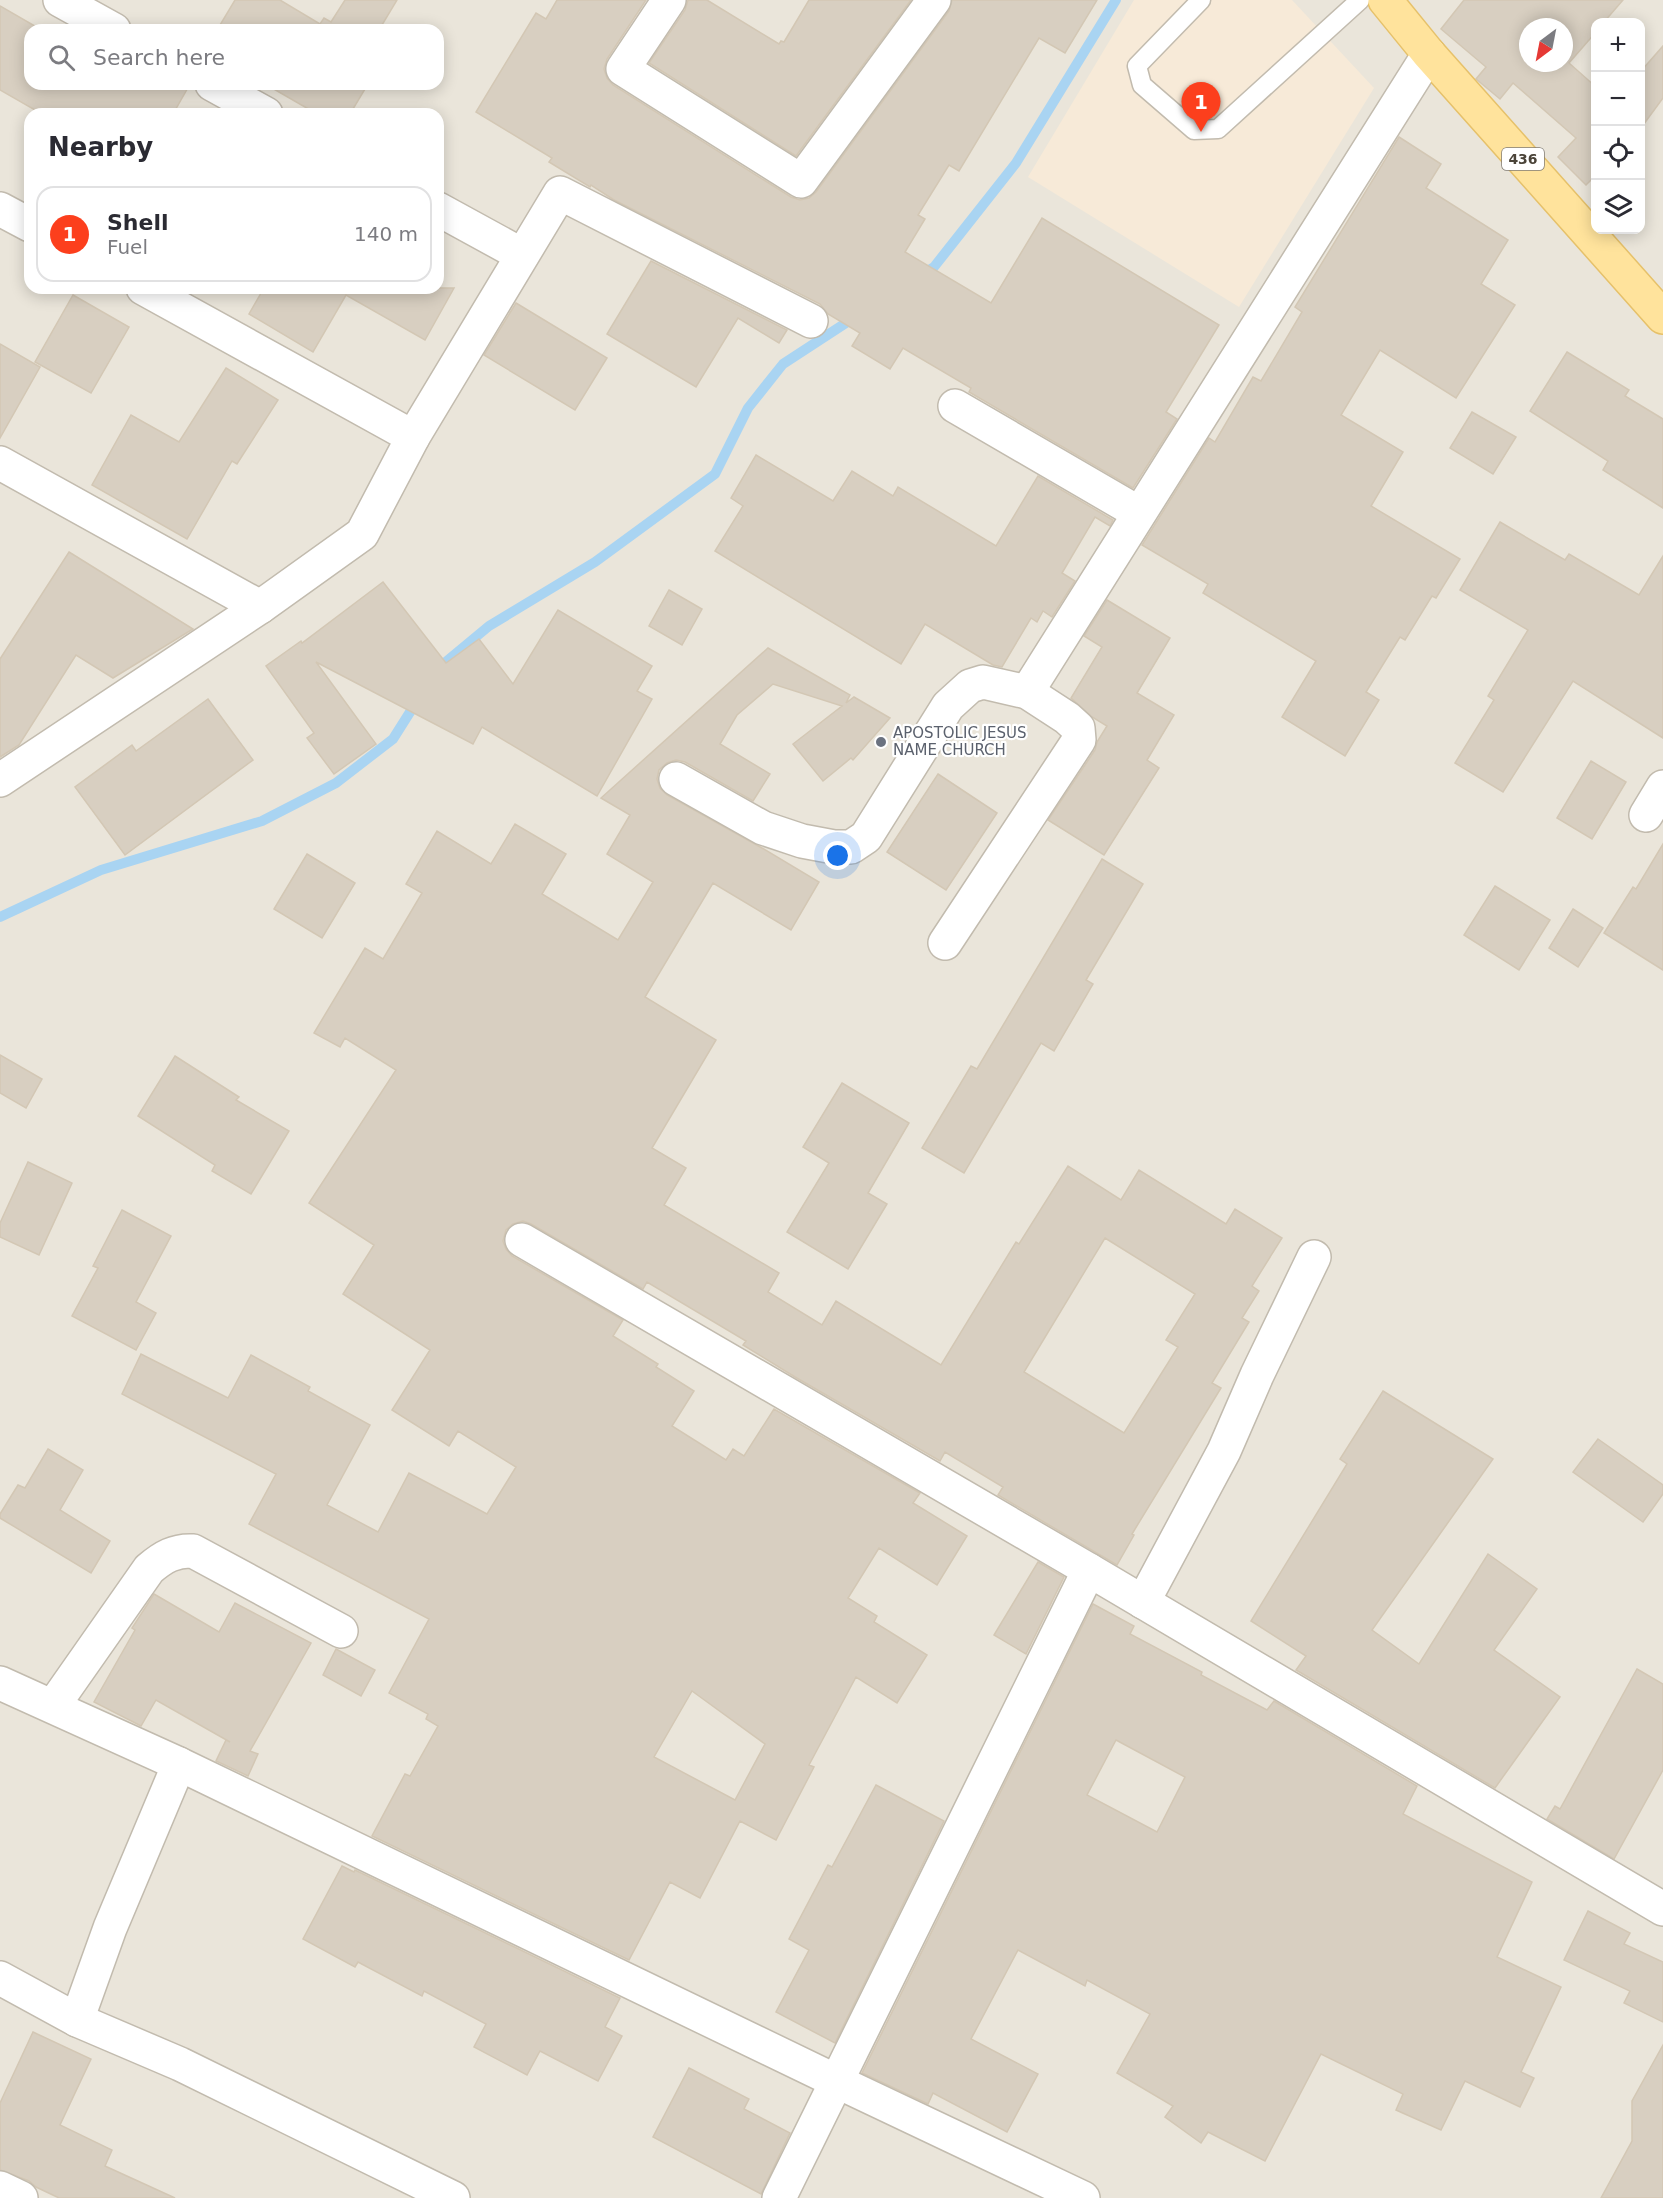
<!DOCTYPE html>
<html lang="en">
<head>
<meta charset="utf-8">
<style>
	:root { --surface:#fff; --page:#f7f7f7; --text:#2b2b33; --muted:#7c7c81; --line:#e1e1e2; --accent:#fc3f1d }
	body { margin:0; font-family:"DejaVu Sans",sans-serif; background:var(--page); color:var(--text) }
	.controls { position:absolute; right:18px; top:18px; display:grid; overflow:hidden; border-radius:12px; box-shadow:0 3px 15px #0003 }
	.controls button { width:54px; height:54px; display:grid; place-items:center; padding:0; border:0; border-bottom:2px solid var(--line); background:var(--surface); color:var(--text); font:30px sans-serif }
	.compass { position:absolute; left:1519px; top:18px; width:54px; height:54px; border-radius:50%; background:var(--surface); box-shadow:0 3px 15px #0003; rotate:212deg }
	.you { position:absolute; left:838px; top:856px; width:21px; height:21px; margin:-15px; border:4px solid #fff; border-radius:50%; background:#1a73e8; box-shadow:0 0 0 9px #1a73e833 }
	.badge { display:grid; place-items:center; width:39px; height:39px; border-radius:50%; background:var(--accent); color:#fff; font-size:20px; font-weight:700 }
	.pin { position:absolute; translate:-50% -50px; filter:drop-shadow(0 2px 3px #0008) }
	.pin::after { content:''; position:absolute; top:32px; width:21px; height:18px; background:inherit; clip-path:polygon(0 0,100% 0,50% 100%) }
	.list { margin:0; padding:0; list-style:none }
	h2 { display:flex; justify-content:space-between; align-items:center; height:78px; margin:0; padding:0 24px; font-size:26px }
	h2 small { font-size:20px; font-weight:400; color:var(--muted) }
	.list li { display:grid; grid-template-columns:39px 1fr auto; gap:18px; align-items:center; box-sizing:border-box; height:96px; margin:0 12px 12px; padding:0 12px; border:2px solid var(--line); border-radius:18px }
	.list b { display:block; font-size:22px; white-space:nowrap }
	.list p { margin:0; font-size:20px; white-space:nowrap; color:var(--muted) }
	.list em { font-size:20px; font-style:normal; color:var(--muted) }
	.icon { flex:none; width:33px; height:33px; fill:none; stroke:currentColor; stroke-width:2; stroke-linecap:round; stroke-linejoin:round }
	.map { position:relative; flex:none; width:1663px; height:2198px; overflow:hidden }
	.search { position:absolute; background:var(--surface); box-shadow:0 3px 15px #0003; left:24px; top:24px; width:420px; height:66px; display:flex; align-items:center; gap:15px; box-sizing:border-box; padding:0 21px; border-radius:18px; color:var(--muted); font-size:22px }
	.panel { position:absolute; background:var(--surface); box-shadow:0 3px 15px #0003; left:24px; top:108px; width:420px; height:186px; border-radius:18px }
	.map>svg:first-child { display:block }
	.residential { fill:#eae5da; fill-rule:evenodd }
	.commercial { fill:#f7ead8 }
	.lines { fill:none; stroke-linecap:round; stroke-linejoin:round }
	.stream { stroke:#a9d4f2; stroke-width:10 }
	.building { fill:#d8cfc1; stroke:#d3c7b4; stroke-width:1.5; fill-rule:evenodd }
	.service-casing { stroke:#c2bbae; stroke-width:21 }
	.minor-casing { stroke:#c2bbae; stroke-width:36 }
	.primary-casing { stroke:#e6c16a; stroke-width:36 }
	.service { stroke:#fff; stroke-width:18 }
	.minor { stroke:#fff; stroke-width:33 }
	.primary { stroke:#ffe39c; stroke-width:33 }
	.worship-dot { fill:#6b7280; stroke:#fff; stroke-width:2 }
	.labels { text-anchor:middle; stroke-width:4.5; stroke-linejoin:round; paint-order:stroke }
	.shield { fill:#fff; stroke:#817c74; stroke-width:1.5 }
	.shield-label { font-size:14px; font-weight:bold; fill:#4b4439 }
	.worship-label { font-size:15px; fill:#5b616d; stroke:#fff; text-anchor:start }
</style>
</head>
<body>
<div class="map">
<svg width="1663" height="2198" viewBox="0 0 1663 2198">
	<rect width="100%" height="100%" fill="#f6f3ec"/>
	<path class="residential" d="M0 0H1663V2198H0ZM1596 22H1640V230H1596ZM1528 27H1564V63H1528ZM30 30H438V84H30ZM30 114H438V288H30Z"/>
	<polygon class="commercial" points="1134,0 1292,0 1374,88 1239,307 1028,177"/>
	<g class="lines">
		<g class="stream">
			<polyline points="921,275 934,267 1016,163 1116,0"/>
			<polyline points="436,670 489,626 595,562 715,474 748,408 783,364 855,317"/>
			<polyline points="0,917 101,870 262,821 336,783 393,739 417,701"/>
		</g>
	</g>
	<g class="building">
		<polygon points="235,0 280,0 320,24 324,18 331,22 345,0 397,0 379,30 217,30"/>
		<polygon points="557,0 646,0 607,59 604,69 607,78 613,85 791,197 800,200 809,198 816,192 949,11 952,0 1097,0 1065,53 1039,38 959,171 949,165 918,215 925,219 905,252 991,303 1042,218 1219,325 1166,412 1177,419 1133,488 969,392 971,388 903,348 890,369 852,346 860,333 828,314 820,304 614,200 591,185 590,187 549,162 552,158 476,112 536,13 546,19"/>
		<polygon points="688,0 707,0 779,44 781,41 784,42 809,0 911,0 796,156 649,63 685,10"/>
		<path d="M1464 0H1623L1604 22H1596V32L1569 63 1596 87V175L1586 185 1558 157 1576 138 1513 83 1500 99 1476 79 1486 67 1441 29ZM1528 27H1564V63H1528Z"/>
		<polygon points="0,6 40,29 30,30 30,84 190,84 173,114 42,114 0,90"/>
		<polygon points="1663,46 1663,98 1641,128 1641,71"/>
		<polygon points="265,84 368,84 350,114 317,114"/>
		<polygon points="1399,137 1441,164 1426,188 1508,240 1481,284 1515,305 1456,398 1380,350 1341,415 1403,452 1371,506 1460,559 1436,598 1432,596 1405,640 1400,637 1366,692 1379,700 1345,756 1282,717 1316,661 1203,593 1208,584 1142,545 1209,438 1215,442 1253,377 1261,381 1302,312 1295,307"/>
		<polygon points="651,261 787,330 779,343 738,318 696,387 607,334"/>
		<polygon points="264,288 454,288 425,340 346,295 313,352 249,314"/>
		<polygon points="73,295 129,327 91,393 35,362"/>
		<polygon points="516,303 607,358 575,410 484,355"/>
		<polygon points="0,344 40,367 0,438"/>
		<polygon points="1567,352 1629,390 1625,396 1663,419 1663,508 1603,470 1608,461 1530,411"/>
		<polygon points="226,368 278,400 237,464 232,461 187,539 92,485 131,415 179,442"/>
		<polygon points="1472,412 1516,437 1493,474 1450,448"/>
		<polygon points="756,455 833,501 852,471 893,496 898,487 996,546 1038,476 1113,520 1110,526 1095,517 1062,573 1075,581 1052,617 1043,611 1037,622 1031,618 1002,667 993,665 925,624 901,664 715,551 743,506 731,498"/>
		<polygon points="1500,522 1565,560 1569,554 1639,595 1663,556 1663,738 1573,681 1503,792 1455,763 1494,700 1488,696 1528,630 1460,590"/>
		<polygon points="69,552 193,629 113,678 76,655 19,745 0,757 0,659"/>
		<polygon points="383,582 446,663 479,639 513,684 558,610 652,666 637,691 652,699 597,796 482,727 473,744 316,662 376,744 334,774 307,738 314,733 266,666 301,641 302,643"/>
		<polygon points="669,590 702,609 682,645 649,626"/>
		<polygon points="1107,600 1170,638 1137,693 1174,715 1147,760 1159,768 1104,855 1048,820 1095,750 1097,742 1107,726 1092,717 1071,698 1102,647 1084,636"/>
		<path d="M768 648 850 695 846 703 854 697 890 718 853 760 851 758 823 781 793 744 842 706 773 684 737 715 720 744 770 774 753 801 685 762 676 760 667 763 659 770 657 779 660 788 667 795 762 848 819 882 791 930 713 883 645 997 716 1040 652 1148 686 1168 664 1205 779 1273 768 1292 822 1325 836 1301 941 1365 1016 1242 1019 1244 1068 1166 1121 1200 1139 1170 1226 1224 1235 1209 1282 1238 1252 1286 1259 1291 1242 1318 1249 1322 1212 1383 1221 1388 1132 1534 1134 1535 1117 1565 998 1495 1003 1487 945 1452 940 1461 795 1377 743 1345 746 1341 647 1282 643 1289 531 1224 523 1221 513 1224 506 1230 503 1241 506 1249 512 1256 623 1320 613 1336 658 1364 656 1367 694 1391 672 1426 726 1460 733 1449 744 1456 774 1409 920 1493 913 1503 967 1536 937 1585 879 1548 848 1598 877 1616 874 1622 927 1655 897 1703 856 1677 809 1765 814 1767 776 1840 740 1821 700 1898 670 1882 629 1960 372 1836 405 1774 410 1776 438 1726 426 1719 428 1714 389 1693 429 1619 249 1524 276 1474 122 1394 141 1354 228 1398 251 1355 310 1387 308 1391 370 1425 327 1505 378 1532 409 1473 487 1514 516 1467 458 1431 449 1446 392 1410 430 1350 343 1294 374 1245 309 1203 396 1070 345 1038 340 1047 314 1033 365 948 383 959 422 893 406 884 437 831 491 864 515 824 566 854 542 894 618 940 653 882 607 854 630 815 601 798ZM1105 1238 1195 1294 1166 1340 1178 1347 1124 1433 1024 1372ZM692 1691 765 1744 735 1800 654 1757Z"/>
		<polygon points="208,699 253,760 125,855 75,787 132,745 136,751"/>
		<polygon points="1591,761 1626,782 1592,839 1557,818"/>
		<polygon points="938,774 997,813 946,890 887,852"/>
		<polygon points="1663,844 1663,970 1604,933 1633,887 1636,889"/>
		<polygon points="307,854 355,883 322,938 274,909"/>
		<polygon points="1102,859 1143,884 1086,980 1093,984 1054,1051 1041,1043 964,1173 922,1148 971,1066 977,1069"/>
		<polygon points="1495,886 1550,920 1519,970 1464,935"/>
		<polygon points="1573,909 1603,928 1578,967 1549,948"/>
		<polygon points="0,1055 42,1079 26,1108 0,1093"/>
		<polygon points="175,1056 239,1097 236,1100 289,1131 251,1194 212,1171 215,1165 138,1116"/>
		<polygon points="842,1083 909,1123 868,1193 887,1204 848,1269 787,1232 829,1163 803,1147"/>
		<polygon points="28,1162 72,1183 39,1255 0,1237 0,1223"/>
		<polygon points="122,1210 171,1236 136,1302 156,1313 136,1350 72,1316 98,1268 93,1266"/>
		<polygon points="1383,1391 1493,1459 1372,1630 1419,1664 1488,1554 1537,1589 1494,1650 1560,1697 1495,1788 1296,1670 1306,1656 1251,1621 1347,1464 1340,1459"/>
		<polygon points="1598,1439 1663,1485 1663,1494 1643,1522 1573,1472"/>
		<polygon points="48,1449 83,1470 60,1510 110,1541 91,1573 0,1518 0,1514 18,1485 25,1488"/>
		<polygon points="1038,1562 1064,1577 1026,1654 994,1635"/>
		<polygon points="154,1594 219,1632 235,1603 311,1643 250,1751 258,1754 248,1776 216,1761 226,1740 230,1742 156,1700 141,1726 94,1702 135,1630 132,1628"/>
		<path d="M1093 1604 1134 1626 1130 1634 1202 1672 1201 1675 1267 1710 1274 1701 1417 1786 1403 1814 1532 1882 1497 1957 1561 1987 1521 2072 1534 2078 1520 2107 1465 2081 1441 2130 1396 2110 1403 2094 1321 2054 1265 2161 1208 2132 1201 2143 1165 2117 1173 2106 1117 2073 1150 2014 1087 1980 1085 1986 1018 1950 971 2039 1038 2074 1007 2132 933 2093 928 2104 862 2073ZM1116 1740 1185 1777 1157 1832 1087 1795Z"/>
		<polygon points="336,1649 375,1670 361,1696 323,1675"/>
		<polygon points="1637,1669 1663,1684 1663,1770 1614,1859 1547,1819 1555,1806 1560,1809"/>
		<polygon points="876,1785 944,1821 835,2043 776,2012 809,1950 789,1939 828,1865 832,1867"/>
		<polygon points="342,1866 354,1872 355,1870 620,1998 605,2027 622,2036 598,2081 540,2051 527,2075 474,2047 486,2024 424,1991 422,1996 358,1962 355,1967 303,1939"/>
		<polygon points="1588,1911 1630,1933 1624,1944 1663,1962 1663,2022 1624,2003 1630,1991 1564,1960"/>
		<polygon points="33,2032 91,2059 60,2125 112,2150 105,2166 175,2198 59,2198 36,2187 29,2181 0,2170 0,2103"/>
		<polygon points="1663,2045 1663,2198 1601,2198 1632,2141 1632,2101"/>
		<polygon points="689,2068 749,2099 744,2109 790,2133 761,2194 653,2137"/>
	</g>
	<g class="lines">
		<g class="service-casing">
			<polyline id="service" points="1201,0 1137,66 1142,85 1194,130 1218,129 1360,0"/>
		</g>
		<g class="minor-casing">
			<g id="minor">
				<polyline points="60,0 114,30"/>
				<polyline points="669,0 623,69 801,181 934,0"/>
				<polyline points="212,84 266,114"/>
				<polyline points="0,209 30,225"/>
				<polyline points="438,209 522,255"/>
				<polyline points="143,288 413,437"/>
				<polyline points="955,406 1139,513"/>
				<polyline points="0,463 260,607"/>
				<polyline points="1027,692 1429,54"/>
				<polyline points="676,779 763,828 802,841 834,847 851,847 866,837 948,706 970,686 983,682 1027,692 1067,718 1078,728 1079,740 945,943"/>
				<polyline points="0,780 260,607 362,534 413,437 560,193 811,321"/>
				<polyline points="1646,815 1663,787"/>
				<polyline points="522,1240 1089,1570 1663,1909"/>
				<polyline points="1143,1602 1224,1451 1257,1375 1314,1257"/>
				<polyline points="0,1683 179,1764 836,2081 1083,2198"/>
				<path d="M53 1706 149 1569C163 1557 175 1550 193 1551L341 1631"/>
				<polyline points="0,1978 77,2020 180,2064 453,2198"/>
				<polyline points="77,2020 110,1928 179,1764"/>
				<polyline points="0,2188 21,2198"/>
				<polyline points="779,2198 1089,1570"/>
			</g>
		</g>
		<g class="primary-casing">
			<polyline id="primary" points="1385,0 1429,54 1663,317"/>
		</g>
		<use href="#service" class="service"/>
		<use href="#minor" class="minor"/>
		<use href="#primary" class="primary"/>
	</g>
	<circle class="worship-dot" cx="881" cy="742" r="6"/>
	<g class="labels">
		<rect class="shield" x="1502" y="148" width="42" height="22" rx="4.5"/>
		<g class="shield-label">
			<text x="1523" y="164">436</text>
		</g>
		<g class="worship-label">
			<text x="893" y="738">APOSTOLIC JESUS<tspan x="893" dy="17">NAME CHURCH</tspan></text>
		</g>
	</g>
</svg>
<div class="controls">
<button>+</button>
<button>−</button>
<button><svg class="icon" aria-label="locate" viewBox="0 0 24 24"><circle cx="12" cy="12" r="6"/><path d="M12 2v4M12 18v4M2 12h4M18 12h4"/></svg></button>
<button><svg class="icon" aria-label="layers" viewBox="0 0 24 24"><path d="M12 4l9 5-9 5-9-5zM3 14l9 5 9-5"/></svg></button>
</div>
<svg class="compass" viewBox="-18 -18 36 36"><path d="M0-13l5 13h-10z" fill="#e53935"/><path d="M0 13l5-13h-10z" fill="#7c7c81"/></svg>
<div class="you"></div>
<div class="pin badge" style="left:1201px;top:132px">1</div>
<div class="search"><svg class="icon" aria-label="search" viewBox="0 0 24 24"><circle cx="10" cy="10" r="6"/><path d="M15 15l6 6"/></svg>Search here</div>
<section class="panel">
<h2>Nearby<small></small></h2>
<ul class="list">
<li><span class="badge">1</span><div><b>Shell</b><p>Fuel</p></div><em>140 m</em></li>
</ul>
</section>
</div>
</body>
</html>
